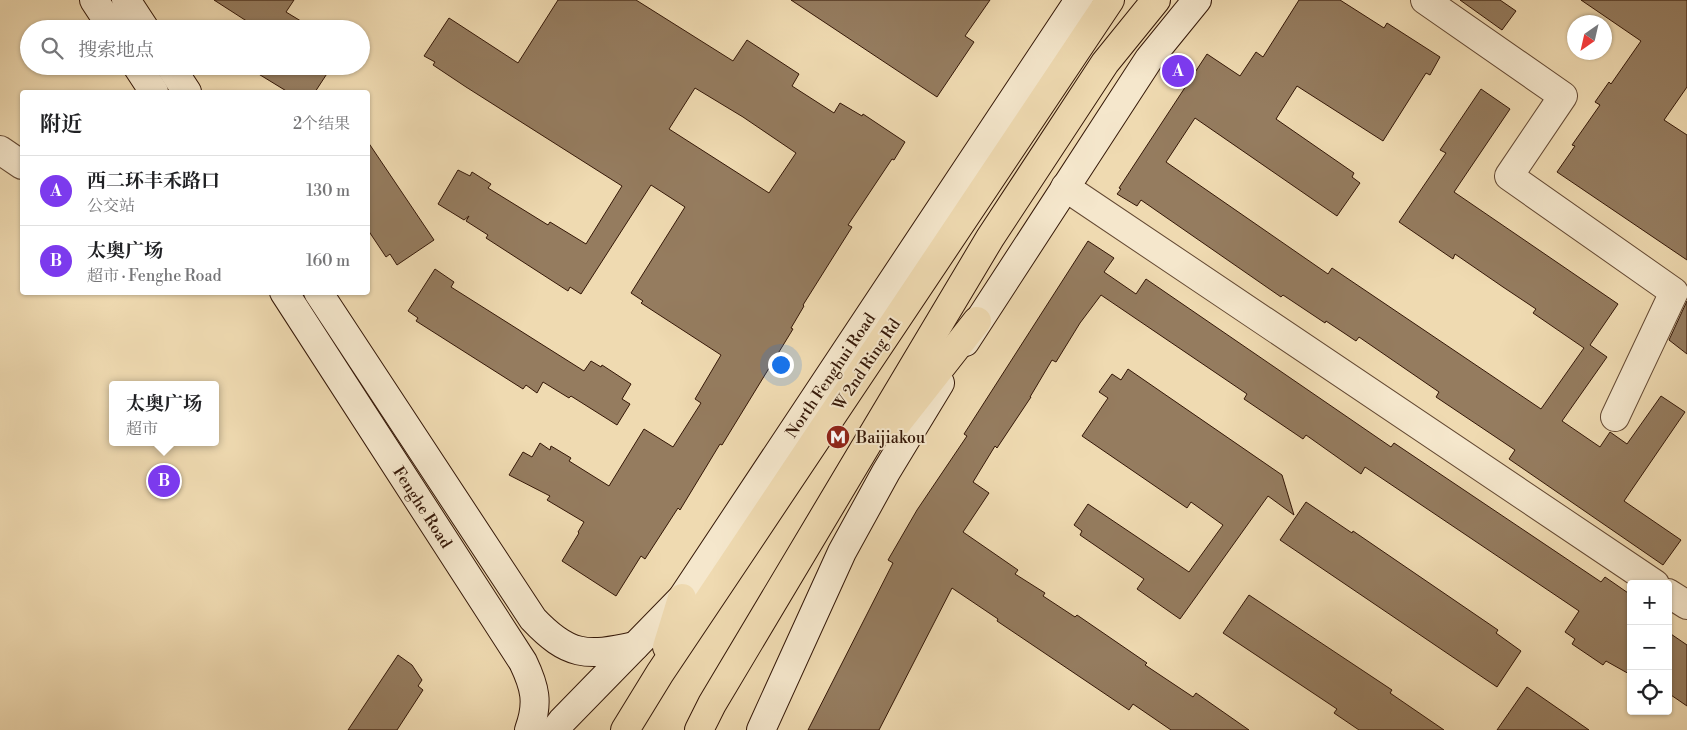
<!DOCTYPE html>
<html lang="zh">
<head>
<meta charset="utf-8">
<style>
	:root { --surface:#fff; --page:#f2f2f2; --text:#202124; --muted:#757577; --line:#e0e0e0; --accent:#7c3aed }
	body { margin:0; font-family:"Libre Bodoni","Noto Serif SC",serif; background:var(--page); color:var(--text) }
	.controls { position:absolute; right:15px; bottom:15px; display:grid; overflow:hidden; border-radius:5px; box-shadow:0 1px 4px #0004 }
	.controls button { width:45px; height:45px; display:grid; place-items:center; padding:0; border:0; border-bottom:1px solid var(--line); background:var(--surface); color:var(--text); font:25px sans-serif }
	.compass { position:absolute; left:1567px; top:15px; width:45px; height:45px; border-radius:50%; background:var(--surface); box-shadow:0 1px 4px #0004; rotate:214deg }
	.you { position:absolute; left:780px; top:364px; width:18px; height:18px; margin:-12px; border:4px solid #fff; border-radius:50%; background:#1a73e8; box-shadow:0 0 0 8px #1a73e833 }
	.badge { display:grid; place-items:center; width:32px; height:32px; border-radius:50%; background:var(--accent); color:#fff; font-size:16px; font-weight:700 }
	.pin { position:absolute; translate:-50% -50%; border:2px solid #fff; box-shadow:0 1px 5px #0006 }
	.popup { position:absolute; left:109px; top:381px; width:110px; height:65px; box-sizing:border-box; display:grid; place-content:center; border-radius:5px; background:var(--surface); filter:drop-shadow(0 1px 4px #0005); font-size:16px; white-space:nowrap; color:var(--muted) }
	.popup b { font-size:19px; color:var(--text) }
	.popup::after { content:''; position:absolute; left:50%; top:100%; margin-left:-10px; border:10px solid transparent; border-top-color:var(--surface) }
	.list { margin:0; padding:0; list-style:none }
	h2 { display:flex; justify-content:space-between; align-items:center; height:65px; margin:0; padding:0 20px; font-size:21px }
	h2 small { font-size:16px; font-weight:400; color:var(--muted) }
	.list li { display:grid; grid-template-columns:32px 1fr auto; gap:15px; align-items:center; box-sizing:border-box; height:70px; padding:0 20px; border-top:1px solid var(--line) }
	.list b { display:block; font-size:19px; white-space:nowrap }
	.list p { margin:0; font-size:16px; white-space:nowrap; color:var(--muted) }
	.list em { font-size:16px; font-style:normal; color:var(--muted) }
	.icon { flex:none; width:28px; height:28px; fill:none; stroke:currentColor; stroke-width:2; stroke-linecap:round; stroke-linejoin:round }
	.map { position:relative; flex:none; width:1687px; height:730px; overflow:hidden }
	.search { position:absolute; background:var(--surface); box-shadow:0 1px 4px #0004; left:20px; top:20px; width:350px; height:55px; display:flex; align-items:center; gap:12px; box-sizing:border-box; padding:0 18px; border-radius:28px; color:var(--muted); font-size:19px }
	.panel { position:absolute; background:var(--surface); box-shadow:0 1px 4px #0004; left:20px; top:90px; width:350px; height:205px; border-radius:5px }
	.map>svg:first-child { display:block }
	.building { fill:#957c5f; stroke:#341707; fill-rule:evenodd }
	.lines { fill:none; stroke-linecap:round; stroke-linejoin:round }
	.minor-casing { stroke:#634832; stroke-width:30 }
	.secondary-casing { stroke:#341707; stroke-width:30 }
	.trunk-casing { stroke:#341707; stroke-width:30 }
	.minor { stroke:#f5e7cc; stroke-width:28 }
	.secondary { stroke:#f5e7cc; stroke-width:28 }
	.trunk { stroke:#efdab1; stroke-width:28 }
	.labels { text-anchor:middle; stroke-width:4; stroke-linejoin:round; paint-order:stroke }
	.street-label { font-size:16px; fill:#341707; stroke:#f5e7cc }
	.poi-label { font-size:16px; fill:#341707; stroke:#f5e7cc; text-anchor:start }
</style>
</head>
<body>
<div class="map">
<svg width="1687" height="730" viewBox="0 0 1687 730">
	<rect width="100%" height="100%" fill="#efdab1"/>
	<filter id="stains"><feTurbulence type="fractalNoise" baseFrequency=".004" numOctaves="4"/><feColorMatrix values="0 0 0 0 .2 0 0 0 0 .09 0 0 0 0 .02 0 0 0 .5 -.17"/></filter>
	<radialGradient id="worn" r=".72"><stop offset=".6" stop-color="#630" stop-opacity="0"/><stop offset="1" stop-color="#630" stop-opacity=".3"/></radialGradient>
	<g class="building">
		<polygon points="214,0 294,0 286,12 314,29 259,29"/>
		<path d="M558 0H636L733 61 747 40 799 74 792 86 834 113 840 103 862 116 863 114 905 142 894 160 892 159 848 225 852 227 803 305 804 306 791 328 793 329 722 445 720 444 680 510 678 508 645 559 641 556 616 596 562 561 579 533 578 532 584 522 547 500 550 496 509 475 523 452 532 457 540 443 550 450 551 446 571 458 569 461 609 486 644 429 673 447 701 403 695 399 721 355 641 303 643 301 631 293 685 207 651 185 581 294 570 287 568 291 486 238 488 235 466 221 469 216 464 220 438 204 458 170 470 176 472 172 491 184 488 188 548 225 550 222 586 244 622 186 466 87 433 65 435 62 424 56 449 18 518 63ZM695 88 743 117 796 153 769 193 669 129Z"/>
		<polygon points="791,0 990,0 965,36 974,42 937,97"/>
		<polygon points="1299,0 1340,0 1384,28 1387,23 1440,57 1430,75 1426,73 1383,141 1297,86 1276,119 1354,173 1352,177 1360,183 1337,216 1195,118 1166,162 1328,274 1332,268 1541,409 1584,348 1533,313 1536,309 1503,287 1455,254 1453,259 1399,222 1446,153 1440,150 1481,89 1510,109 1454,192 1618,304 1590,345 1607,357 1562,421 1600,447 1610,432 1627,444 1661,396 1685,412 1624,501 1681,540 1663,565 1509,459 1515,450 1436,397 1439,392 1359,337 1356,341 1326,321 1325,323 1283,295 1281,297 1141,200 1137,206 1117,194 1121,189 1119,188 1207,54 1240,76 1256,52 1263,57"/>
		<polygon points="1460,0 1500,0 1516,11 1502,30"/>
		<polygon points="1581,0 1687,0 1687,87 1664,120 1687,135 1687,260 1557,172 1575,146 1572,145 1600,105 1595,102 1609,82 1611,84 1641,41"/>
		<polygon points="254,66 332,66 315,92 288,92 252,70"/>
		<polygon points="368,142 434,240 397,265 390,254 386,257 368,230"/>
		<polygon points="1088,241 1114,258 1104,272 1136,294 1146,279 1391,447 1394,443 1601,582 1605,577 1631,595 1631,675 1606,661 1603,665 1572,644 1575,639 1565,632 1579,611 1365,467 1361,474 1306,435 1303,439 1244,399 1247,394 1101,295 1080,323 1056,362 1052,360 1030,397 1031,397 997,448 995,446 973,482 989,493 963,532 1018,570 1015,574 1045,593 1043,596 1075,617 1077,615 1096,628 1147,663 1145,665 1193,697 1196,693 1249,730 1171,730 1133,704 1129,710 997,621 998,619 952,588 879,730 808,730 893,563 888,560 917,510 967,436 964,434"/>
		<polygon points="435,269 454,282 451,287 584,371 591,361 601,367 602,365 631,384 622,399 630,404 617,425 571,396 569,398 543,382 537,393 526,385 523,389 416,321 418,318 408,311"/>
		<polygon points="1687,301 1687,354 1669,340"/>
		<polygon points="1128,369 1282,475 1294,515 1268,496 1180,619 1137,589 1144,579 1080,535 1082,531 1074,525 1088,504 1189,572 1223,525 1191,502 1187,508 1082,436 1108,398 1099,392 1112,374 1121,380"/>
		<polygon points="1306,502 1352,533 1353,531 1476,615 1498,630 1496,633 1521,651 1497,687 1280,540"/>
		<polygon points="1249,595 1392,690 1390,693 1444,730 1359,730 1334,713 1337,709 1223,633"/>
		<polygon points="1668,632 1687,645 1687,706 1668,693"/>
		<polygon points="398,655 412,665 422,680 418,686 423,690 397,730 348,730"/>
		<polygon points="1527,687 1589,730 1497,730"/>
	</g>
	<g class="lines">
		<g class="minor-casing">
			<g id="minor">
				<polyline points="1425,0 1563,96 1509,176 1674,292 1615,417"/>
				<polyline points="0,150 22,165"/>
				<polyline points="1065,187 1655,584"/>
				<polyline points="1668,593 1687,605"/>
			</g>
		</g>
		<g class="secondary-casing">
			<g id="secondary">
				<polyline points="94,0 113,29"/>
				<polyline points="126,0 145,29"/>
				<polyline points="137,66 154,92"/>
				<polyline points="170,66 187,92"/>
				<path d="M284 292 523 662C535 687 539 703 529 730"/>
				<path d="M318 292 533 619C568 656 586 657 635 646"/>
				<polyline points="965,342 1149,59 1197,0"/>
				<polyline points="555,730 562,721 682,598 1079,0"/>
				<polyline points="761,730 842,552 886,472 940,383"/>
			</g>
		</g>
		<g class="trunk-casing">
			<g id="trunk">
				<polyline points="897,423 977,321"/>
				<polyline points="667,647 682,598"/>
				<polyline points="625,730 660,673 1110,0"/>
				<polyline points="699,730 712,704 990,238 1105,63 1156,0"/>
			</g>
		</g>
		<use href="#minor" class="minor"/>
		<use href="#secondary" class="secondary"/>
		<use href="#trunk" class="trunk"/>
	</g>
	<defs>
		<g id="metro-disc" transform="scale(1.25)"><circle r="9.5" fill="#8f2418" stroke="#f5e7cc"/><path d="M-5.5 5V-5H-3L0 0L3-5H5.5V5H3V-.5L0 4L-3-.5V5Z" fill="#fff"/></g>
	</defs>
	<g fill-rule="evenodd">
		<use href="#metro-disc" x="838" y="437"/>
	</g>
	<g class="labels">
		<g class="street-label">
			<text transform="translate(866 364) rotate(-56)" y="6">W 2nd Ring Rd</text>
			<text transform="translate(830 375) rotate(-56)" y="6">North Fenghui Road</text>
			<text transform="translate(423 507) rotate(57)" y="6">Fenghe Road</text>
		</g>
		<g class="poi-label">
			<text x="856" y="443">Baijiakou</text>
		</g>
	</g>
	<rect width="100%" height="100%" filter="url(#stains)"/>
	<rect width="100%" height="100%" fill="url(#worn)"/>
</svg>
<div class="controls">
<button>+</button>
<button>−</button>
<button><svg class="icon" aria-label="locate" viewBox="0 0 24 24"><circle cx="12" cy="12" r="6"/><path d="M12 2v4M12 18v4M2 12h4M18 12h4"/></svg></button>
</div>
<svg class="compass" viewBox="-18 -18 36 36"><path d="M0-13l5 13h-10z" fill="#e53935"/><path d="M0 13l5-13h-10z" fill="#757577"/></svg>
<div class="you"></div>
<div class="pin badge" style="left:1178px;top:71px">A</div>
<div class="pin badge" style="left:164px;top:481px">B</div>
<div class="popup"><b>太奥广场</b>超市</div>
<div class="search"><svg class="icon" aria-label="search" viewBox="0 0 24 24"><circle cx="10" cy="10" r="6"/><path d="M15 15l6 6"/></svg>搜索地点</div>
<section class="panel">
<h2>附近<small>2个结果</small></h2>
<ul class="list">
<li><span class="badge">A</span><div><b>西二环丰禾路口</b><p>公交站</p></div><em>130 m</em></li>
<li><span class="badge">B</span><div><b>太奥广场</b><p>超市 · Fenghe Road</p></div><em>160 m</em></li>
</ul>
</section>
</div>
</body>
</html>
